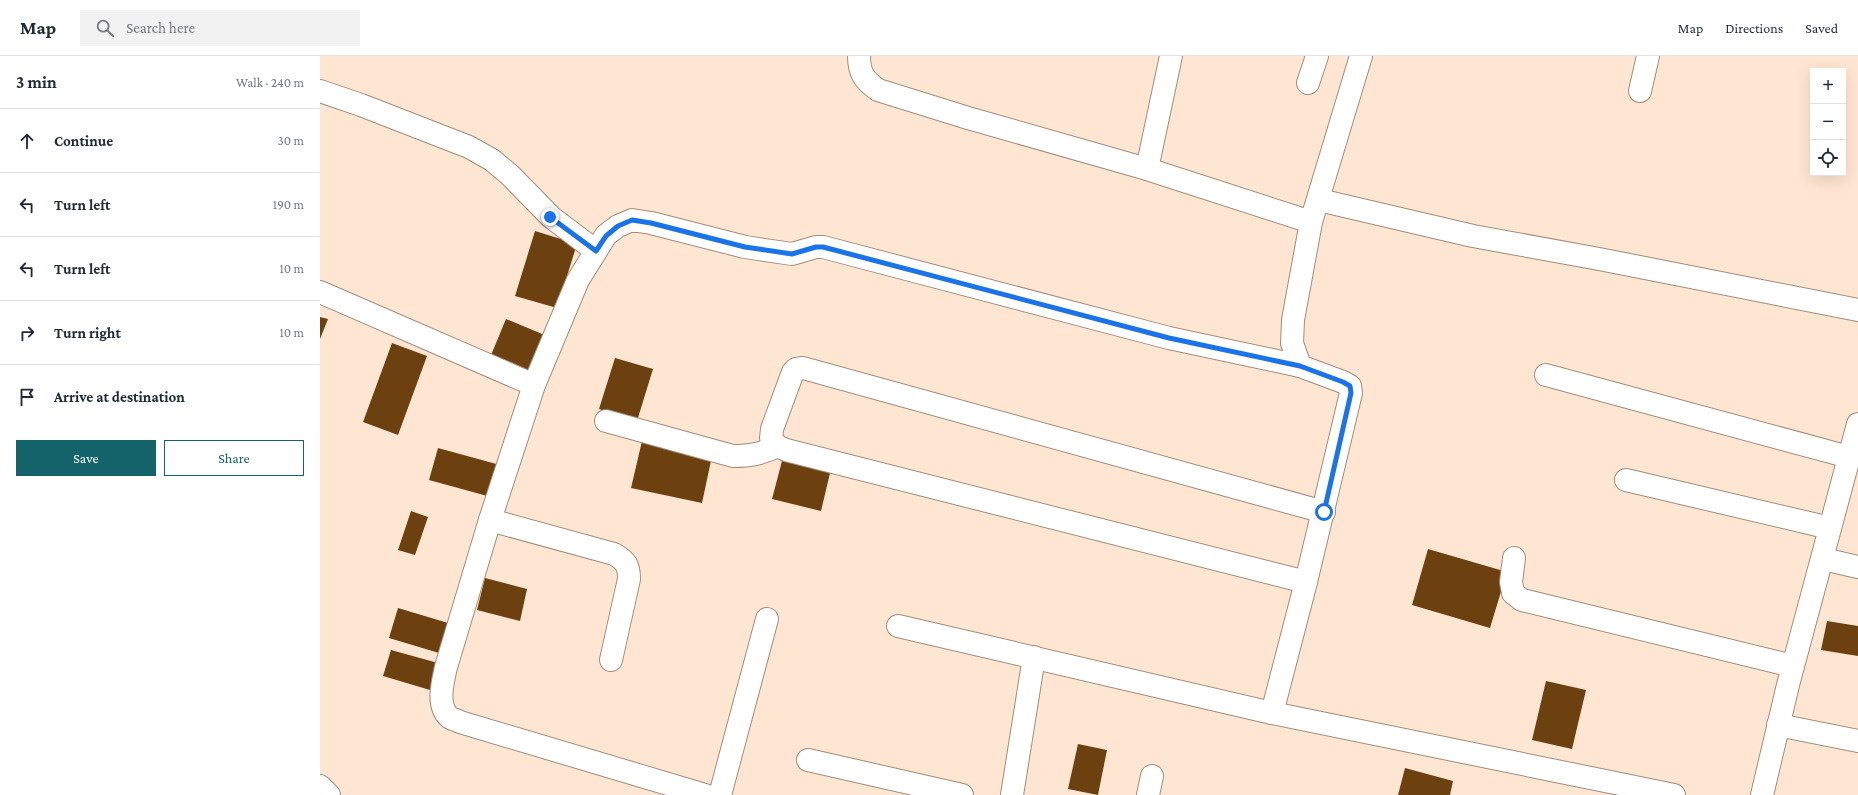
<!DOCTYPE html>
<html lang="en">
<head>
<meta charset="utf-8">
<style>
	:root { --surface:#fff; --page:#f2f2f3; --text:#1f2937; --muted:#747a83; --line:#e0e1e3; --accent:#14636a }
	body { margin:0; font-family:"Crimson Pro",serif; background:var(--page); color:var(--text) }
	.controls { position:absolute; right:12px; top:12px; display:grid; overflow:hidden; border-radius:0px; box-shadow:0 4px 16px #0002 }
	.controls button { width:36px; height:36px; display:grid; place-items:center; padding:0; border:0; border-bottom:1px solid var(--line); background:var(--surface); color:var(--text); font:20px sans-serif }
	.stop { position:absolute; width:12px; height:12px; margin:-9px; border:3px solid #1a73e8; border-radius:50%; background:#fff }
	.stop.end { background:#1a73e8; border-color:#fff; box-shadow:0 1px 4px #0008 }
	.list { margin:0; padding:0; list-style:none }
	h2 { display:flex; justify-content:space-between; align-items:center; height:52px; margin:0; padding:0 16px; font-size:17px }
	h2 small { font-size:13px; font-weight:400; color:var(--muted) }
	.list li { display:grid; grid-template-columns:26px 1fr auto; gap:12px; align-items:center; box-sizing:border-box; height:64px; padding:0 16px; border-top:1px solid var(--line) }
	.list b { display:block; font-size:15px; white-space:nowrap }
	.list em { font-size:13px; font-style:normal; color:var(--muted) }
	.actions { display:flex; gap:8px; padding:12px 16px }
	.actions a { flex:1; padding:9px 0; border:1px solid var(--accent); border-radius:0px; text-align:center; font-size:14px; color:var(--accent) }
	.actions .main { background:var(--accent); color:#fff }
	.icon { flex:none; width:22px; height:22px; fill:none; stroke:currentColor; stroke-width:2; stroke-linecap:round; stroke-linejoin:round }
	.map { position:relative; flex:none; width:1538px; height:739px; overflow:hidden }
	header { display:flex; align-items:center; gap:24px; box-sizing:border-box; height:56px; padding:0 20px; background:var(--surface); border-bottom:1px solid var(--line) }
	header strong { font-size:19px }
	nav { display:flex; gap:22px; margin-inline-start:auto; font-size:14px }
	.search { width:280px; height:36px; background:var(--page); display:flex; align-items:center; gap:10px; box-sizing:border-box; padding:0 14px; border-radius:0px; color:var(--muted); font-size:15px }
	main { display:flex }
	aside { flex:1; background:var(--surface) }
	.map>svg:first-child { display:block }
	.building { fill:#6d4010 }
	.lines { fill:none; stroke-linecap:round; stroke-linejoin:round }
	.minor-casing { stroke:#a28c79; stroke-width:24 }
	.minor { stroke:#fff; stroke-width:22 }
	.route { stroke:#1a73e8; stroke-width:5 }
</style>
</head>
<body>
<header>
<strong>Map</strong>
<div class="search"><svg class="icon" aria-label="search" viewBox="0 0 24 24"><circle cx="10" cy="10" r="6"/><path d="M15 15l6 6"/></svg>Search here</div>
<nav><a>Map</a><a>Directions</a><a>Saved</a></nav>
</header>
<main>
<aside>
<h2>3 min<small>Walk · 240 m</small></h2>
<ul class="list">
<li><svg class="icon" aria-label="ahead" viewBox="0 0 24 24"><path d="M12 20V5M6 11l6-6 6 6"/></svg><div><b>Continue</b></div><em>30 m</em></li>
<li><svg class="icon" aria-label="left" viewBox="0 0 24 24"><path d="M17 20v-9H6M10 6l-5 5 5 5"/></svg><div><b>Turn left</b></div><em>190 m</em></li>
<li><svg class="icon" aria-label="left" viewBox="0 0 24 24"><path d="M17 20v-9H6M10 6l-5 5 5 5"/></svg><div><b>Turn left</b></div><em>10 m</em></li>
<li><svg class="icon" aria-label="right" viewBox="0 0 24 24"><path d="M7 20v-9h11M14 6l5 5-5 5"/></svg><div><b>Turn right</b></div><em>10 m</em></li>
<li><svg class="icon" aria-label="arrive" viewBox="0 0 24 24"><path d="M6 21V4h12l-3 4 3 4H6"/></svg><div><b>Arrive at destination</b></div></li>
</ul>
<div class="actions"><a class="main">Save</a><a>Share</a></div>
</aside>
<div class="map">
<svg width="1538" height="739" viewBox="0 0 1538 739">
	<rect width="100%" height="100%" fill="#ffe6d2"/>
	<g class="building">
		<polygon points="215,175 257,188 237,252 195,240"/>
		<polygon points="0,261 8,263 0,283"/>
		<polygon points="186,263 227,280 211,321 169,304"/>
		<polygon points="72,287 107,300 78,379 43,366"/>
		<polygon points="295,302 333,313 317,365 279,353"/>
		<polygon points="322,385 392,400 382,447 311,432"/>
		<polygon points="118,392 180,409 171,441 109,424"/>
		<polygon points="463,401 511,413 501,455 452,443"/>
		<polygon points="91,455 108,461 95,499 78,494"/>
		<polygon points="1108,493 1187,516 1170,572 1092,549"/>
		<polygon points="165,522 207,533 200,565 157,554"/>
		<polygon points="78,552 128,567 119,597 69,582"/>
		<polygon points="1507,565 1538,570 1538,600 1501,594"/>
		<polygon points="71,594 118,607 110,634 63,620"/>
		<polygon points="1226,625 1266,634 1252,693 1212,684"/>
		<polygon points="758,688 787,694 778,739 748,733"/>
		<polygon points="1085,712 1133,725 1130,739 1078,739"/>
	</g>
	<g class="lines">
		<g class="minor-casing">
			<g id="minor">
				<path d="M539 0C539 17 544 24 558 34L648 62 827 113 991 166"/>
				<polyline points="988,27 997,0"/>
				<polyline points="0,35 41,49 149,91 172,104 190,119 231,161 276,195"/>
				<polyline points="1320,35 1328,0"/>
				<polyline points="827,113 851,0"/>
				<polyline points="999,144 1153,180 1279,203 1538,254"/>
				<polyline points="0,236 214,329"/>
				<polyline points="1226,319 1529,401"/>
				<path d="M286 365 413 400C430 400 442 398 457 390"/>
				<polyline points="1306,424 1510,472"/>
				<path d="M170 464 294 498C306 505 309 509 309 523L291 604"/>
				<polyline points="1194,502 1191,526 1193,537 1202,544 1473,610"/>
				<polyline points="1503,503 1538,511"/>
				<polyline points="986,526 1031,337 1030,330 1023,326 980,310 972,287 973,264 991,166 1041,0"/>
				<polyline points="578,570 952,657 1354,739"/>
				<polyline points="952,657 986,526 466,394 457,390 451,382 452,373 473,316 476,313 483,312 1004,456"/>
				<polyline points="1458,669 1538,685"/>
				<polyline points="488,704 642,739"/>
				<polyline points="0,730 9,739"/>
				<path d="M385 739 140 666C137 664 131 663 129 661 116 649 123 625 126 611L170 464 214 329 258 224 286 179 298 170 312 164 331 167 425 191 472 198 496 191H503L849 282 980 310"/>
				<polyline points="400,739 447,563"/>
				<polyline points="692,739 714,601"/>
				<polyline points="828,739 832,720"/>
				<polyline points="1442,739 1468,629 1538,368"/>
			</g>
		</g>
		<use href="#minor" class="minor"/>
	</g>
	<g class="lines">
		<polyline class="route" points="230,161 276,195 286,180 298,170 312,164 331,167 425,191 472,198 496,191 503,191 849,282 980,310 1023,326 1030,330 1031,337 1004,456"/>
	</g>
</svg>
<div class="controls">
<button>+</button>
<button>−</button>
<button><svg class="icon" aria-label="locate" viewBox="0 0 24 24"><circle cx="12" cy="12" r="6"/><path d="M12 2v4M12 18v4M2 12h4M18 12h4"/></svg></button>
</div>
<div class="stop" style="left:1004px;top:456px"></div>
<div class="stop end" style="left:230px;top:161px"></div>
</div>
</main>
</body>
</html>
